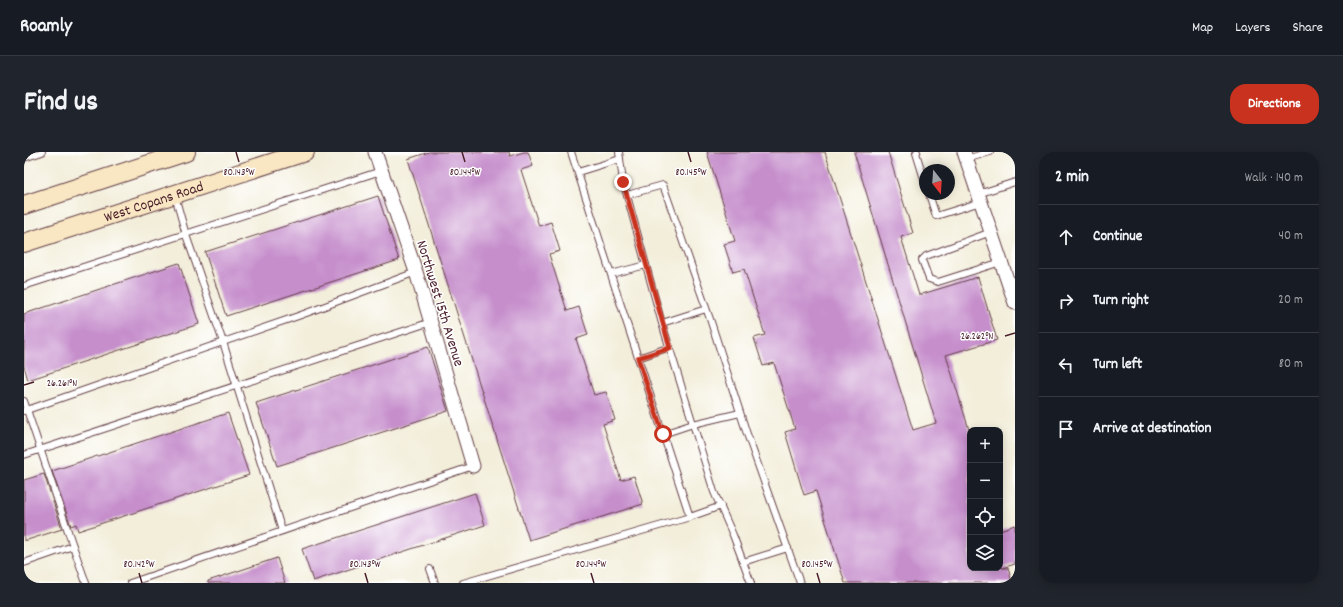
<!DOCTYPE html>
<html lang="en">
<head>
<meta charset="utf-8">
<style>
	:root { --surface:#171b24; --page:#20242c; --text:#f1f3f6; --muted:#9ea1a6; --line:#363941; --accent:#c8321e }
	body { margin:0; font-family:Dekko,sans-serif; background:var(--page); color:var(--text) }
	.controls { position:absolute; right:12px; bottom:12px; display:grid; overflow:hidden; border-radius:8px; box-shadow:0 2px 10px #0003 }
	.controls button { width:36px; height:36px; display:grid; place-items:center; padding:0; border:0; border-bottom:1px solid var(--line); background:var(--surface); color:var(--text); font:20px sans-serif }
	.compass { position:absolute; left:895px; top:12px; width:36px; height:36px; border-radius:50%; background:var(--surface); box-shadow:0 2px 10px #0003; rotate:163deg }
	.stop { position:absolute; width:12px; height:12px; margin:-9px; border:3px solid #c8321e; border-radius:50%; background:#fff }
	.stop.end { background:#c8321e; border-color:#fff; box-shadow:0 1px 4px #0008 }
	.list { margin:0; padding:0; list-style:none }
	h2 { display:flex; justify-content:space-between; align-items:center; height:52px; margin:0; padding:0 16px; font-size:17px }
	h2 small { font-size:13px; font-weight:400; color:var(--muted) }
	.list li { display:grid; grid-template-columns:26px 1fr auto; gap:12px; align-items:center; box-sizing:border-box; height:64px; padding:0 16px; border-top:1px solid var(--line) }
	.list b { display:block; font-size:15px; white-space:nowrap }
	.list em { font-size:13px; font-style:normal; color:var(--muted) }
	.icon { flex:none; width:22px; height:22px; fill:none; stroke:currentColor; stroke-width:2; stroke-linecap:round; stroke-linejoin:round }
	.map { position:relative; flex:none; width:991px; height:431px; overflow:hidden; border-radius:16px }
	header { display:flex; align-items:center; gap:24px; box-sizing:border-box; height:56px; padding:0 20px; background:var(--surface); border-bottom:1px solid var(--line) }
	header strong { font-size:19px }
	nav { display:flex; gap:22px; margin-inline-start:auto; font-size:14px }
	.intro { display:flex; align-items:center; justify-content:space-between; box-sizing:border-box; height:96px; padding:0 24px }
	h1 { margin:0; font-size:28px }
	.button { padding:10px 18px; border-radius:16px; background:var(--accent); color:#fff; font-size:14px; font-weight:700 }
	main { display:flex; gap:24px; padding:0 24px }
	aside { flex:1; background:var(--surface); border-radius:16px; box-shadow:0 2px 10px #0003 }
	.map>svg:first-child { display:block }
	.building { fill:#c68fcc }
	.lines { fill:none; stroke-linecap:round; stroke-linejoin:round }
	.service-casing { stroke:#633e45; stroke-width:8 }
	.minor-casing { stroke:#633e45; stroke-width:15 }
	.secondary-casing { stroke:#633e45; stroke-width:20 }
	.service { stroke:#fff; stroke-width:6 }
	.minor { stroke:#fff; stroke-width:13 }
	.secondary { stroke:#f9e7c3; stroke-width:18 }
	.route { stroke:#c8321e; stroke-width:5 }
	.ticks { fill:none; stroke:#4a1f2b; stroke-width:1.5 }
	.labels { text-anchor:middle; stroke-width:3; stroke-linejoin:round; paint-order:stroke }
	.street-label { font-size:15px; fill:#4a1f2b; stroke:#fff }
	.ticks-label { font-size:10px; text-anchor:middle; fill:#4a1f2b; stroke:#fff; stroke-width:3; stroke-linejoin:round; paint-order:stroke }
</style>
</head>
<body>
<header>
<strong>Roamly</strong>
<nav><a>Map</a><a>Layers</a><a>Share</a></nav>
</header>
<div class="intro"><h1>Find us</h1><a class="button">Directions</a></div>
<main>
<div class="map">
<svg width="991" height="431" viewBox="0 0 991 431">
	<rect width="100%" height="100%" fill="#fff"/>
	<filter id="ink" filterUnits="userSpaceOnUse"><feTurbulence type="fractalNoise" baseFrequency=".025" numOctaves="2"/><feDisplacementMap in="SourceGraphic" scale="8" xChannelSelector="R" yChannelSelector="G"/><feConvolveMatrix kernelMatrix="1 2 1 2 8 2 1 2 1" color-interpolation-filters="sRGB"/></filter>
	<filter id="wash" filterUnits="userSpaceOnUse"><feTurbulence type="fractalNoise" baseFrequency=".012" numOctaves="4" result="noise"/><feDisplacementMap in="SourceGraphic" scale="16" xChannelSelector="R" yChannelSelector="G"/><feGaussianBlur stdDeviation="0.9" result="paint"/><feColorMatrix in="noise" values="0 0 0 0 0 0 0 0 0 0 0 0 0 0 0 0 0 1.4 0 .05"/><feComposite in="paint" operator="in"/></filter>
	<g filter="url(#wash)">
		<rect width="100%" height="100%" fill="#f3eeda"/>
		<g id="blocks">
			<g class="building">
				<polygon points="405,0 485,0 486,4 500,0 504,0 509,14 497,18 515,74 527,70 536,99 525,102 543,159 555,155 564,183 552,187 570,243 582,240 591,268 579,272 597,328 610,324 619,352 505,388 384,7"/>
				<polygon points="683,0 801,0 889,278 912,271 830,0 864,0 889,81 877,85 895,143 954,125 973,188 922,203 946,281 946,416 976,416 976,378 991,373 991,412 978,416 984,416 988,431 821,431 792,339 780,343 761,280 771,277 750,211 739,214 730,186 741,183 720,117 709,120 700,92 711,89"/>
				<polygon points="354,44 375,108 202,164 181,100"/>
				<polygon points="155,111 175,172 4,228 0,214 0,162"/>
				<polygon points="404,195 424,259 253,314 232,251"/>
				<polygon points="204,261 225,323 54,379 52,372 47,374 28,319"/>
				<polygon points="20,322 38,377 0,389 0,328"/>
				<polygon points="451,341 461,373 289,429 278,397"/>
				<polygon points="253,406 261,431 184,431 184,429"/>
			</g>
		</g>
	</g>
	<g filter="url(#ink)">
		<use href="#blocks" fill-opacity="0" stroke="#633e45" stroke-width="1"/>
		<g class="lines">
			<g class="service-casing">
				<g id="service">
					<polyline points="547,0 666,365"/>
					<polyline points="595,0 599,29 637,168 690,340 709,383 727,431"/>
					<polyline points="893,0 892,1 901,30"/>
					<polyline points="0,6 18,0"/>
					<polyline points="942,7 966,0"/>
					<polyline points="554,20 596,7"/>
					<polyline points="905,42 912,64 957,50"/>
					<polyline points="954,42 991,30"/>
					<polyline points="603,43 639,33 687,170 722,279 776,431"/>
					<polyline points="151,44 162,83 199,190 258,379"/>
					<polyline points="967,80 902,104 898,108 905,127 914,130 977,110"/>
					<polyline points="587,122 622,113"/>
					<polyline points="0,134 357,19"/>
					<polyline points="638,171 682,157"/>
					<polyline points="614,206 646,195"/>
					<polyline points="0,249 49,394"/>
					<polyline points="0,259 277,163 392,120"/>
					<polyline points="639,282 669,272 716,261"/>
					<polyline points="0,303 407,170"/>
					<polyline points="719,410 764,396"/>
					<polyline points="0,411 49,394 62,431"/>
					<polyline points="406,417 411,431"/>
					<polyline points="106,431 449,314"/>
					<polyline points="439,431 666,365 697,354"/>
				</g>
			</g>
			<g class="minor-casing">
				<g id="minor">
					<polyline points="351,0 392,120 449,314"/>
					<polyline points="940,0 991,151"/>
				</g>
			</g>
			<g class="secondary-casing">
				<g id="secondary">
					<polyline points="0,53 162,0"/>
					<path id="s1" d="M0 91 281 0"/>
				</g>
			</g>
			<use href="#service" class="service"/>
			<use href="#minor" class="minor"/>
			<use href="#secondary" class="secondary"/>
		</g>
	</g>
	<g class="lines" filter="url(#ink)">
		<polyline class="route" points="599,30 646,196 614,206 639,282"/>
	</g>
	<path class="ticks" d="M212 0 215 10M438 0 441 10M664 0 667 10M981 184 991 181M0 233 10 230M115 421 118 431M341 421 344 431M567 421 570 431M793 421 796 431"/>
	<g class="labels">
		<g class="street-label">
			<text dy="5" stroke="none"><textPath href="#s1" startOffset="136">West Copans Road</textPath></text>
			<text transform="translate(417 151) rotate(73)" y="5">Northwest 15th Avenue</text>
		</g>
	</g>
	<g class="ticks-label">
		<text x="215" y="23">80.143°W</text>
		<text x="441" y="23">80.144°W</text>
		<text x="667" y="23">80.145°W</text>
		<text x="953" y="187">26.262°N</text>
		<text x="38" y="234">26.261°N</text>
		<text x="115" y="415">80.142°W</text>
		<text x="341" y="415">80.143°W</text>
		<text x="567" y="415">80.144°W</text>
		<text x="793" y="415">80.145°W</text>
	</g>
</svg>
<div class="controls">
<button>+</button>
<button>−</button>
<button><svg class="icon" aria-label="locate" viewBox="0 0 24 24"><circle cx="12" cy="12" r="6"/><path d="M12 2v4M12 18v4M2 12h4M18 12h4"/></svg></button>
<button><svg class="icon" aria-label="layers" viewBox="0 0 24 24"><path d="M12 4l9 5-9 5-9-5zM3 14l9 5 9-5"/></svg></button>
</div>
<svg class="compass" viewBox="-18 -18 36 36"><path d="M0-13l5 13h-10z" fill="#e53935"/><path d="M0 13l5-13h-10z" fill="#9ea1a6"/></svg>
<div class="stop" style="left:639px;top:282px"></div>
<div class="stop end" style="left:599px;top:30px"></div>
</div>
<aside>
<h2>2 min<small>Walk · 140 m</small></h2>
<ul class="list">
<li><svg class="icon" aria-label="ahead" viewBox="0 0 24 24"><path d="M12 20V5M6 11l6-6 6 6"/></svg><div><b>Continue</b></div><em>40 m</em></li>
<li><svg class="icon" aria-label="right" viewBox="0 0 24 24"><path d="M7 20v-9h11M14 6l5 5-5 5"/></svg><div><b>Turn right</b></div><em>20 m</em></li>
<li><svg class="icon" aria-label="left" viewBox="0 0 24 24"><path d="M17 20v-9H6M10 6l-5 5 5 5"/></svg><div><b>Turn left</b></div><em>80 m</em></li>
<li><svg class="icon" aria-label="arrive" viewBox="0 0 24 24"><path d="M6 21V4h12l-3 4 3 4H6"/></svg><div><b>Arrive at destination</b></div></li>
</ul>
</aside>
</main>
</body>
</html>
